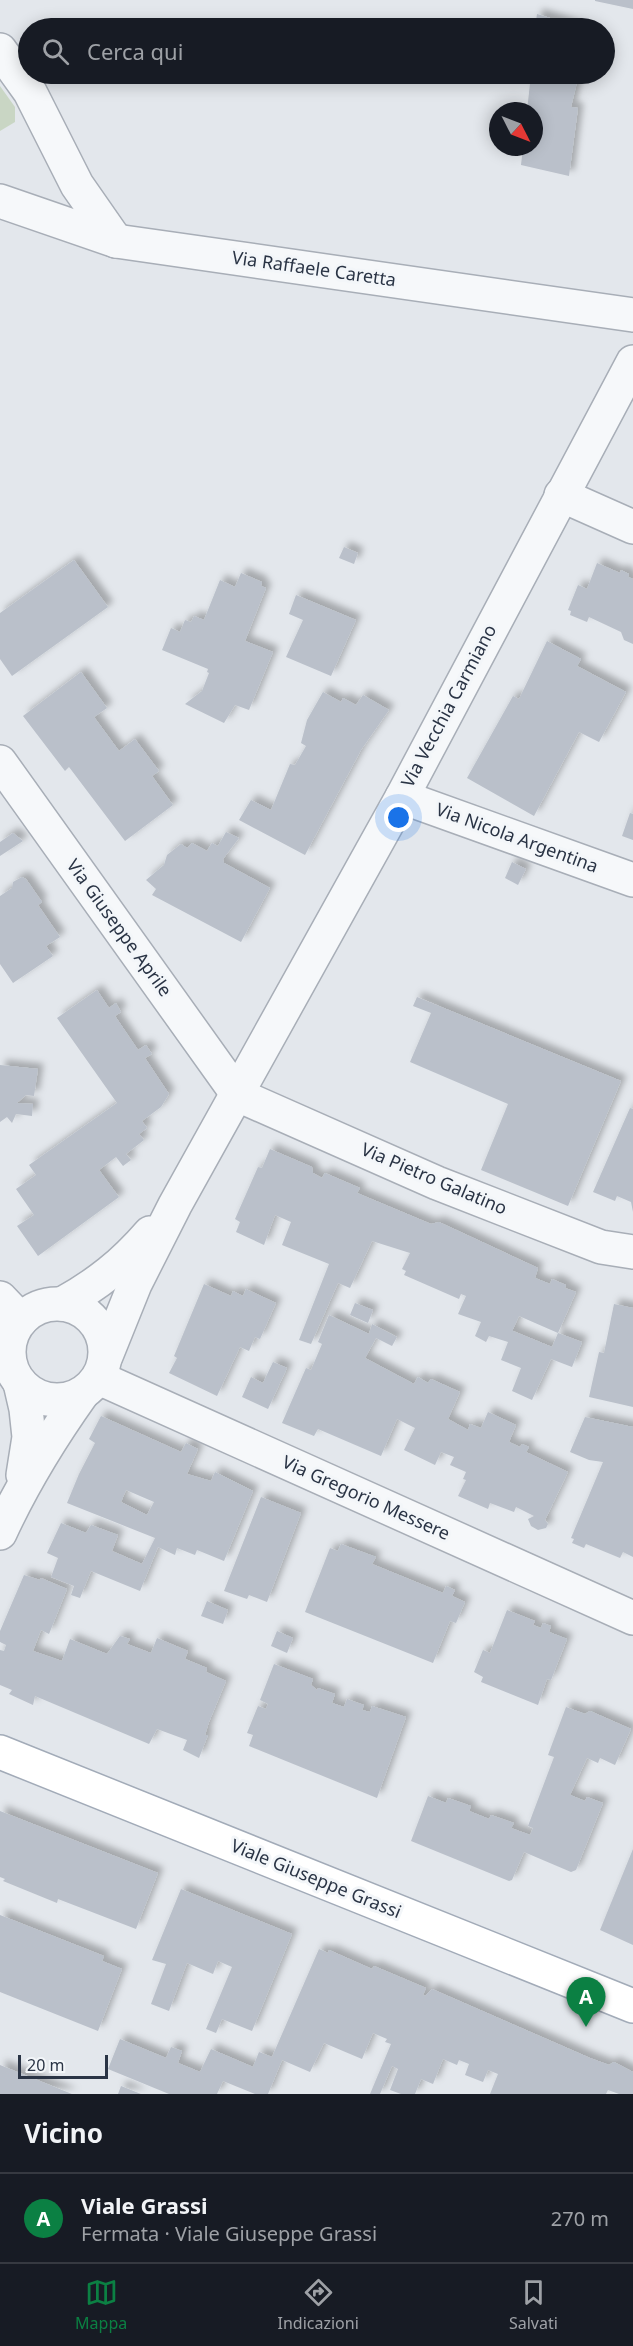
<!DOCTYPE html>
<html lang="it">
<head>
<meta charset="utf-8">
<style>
	:root { --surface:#171b24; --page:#242831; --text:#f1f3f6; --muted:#9ea1a6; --line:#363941; --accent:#0b8043 }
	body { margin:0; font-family:"Noto Sans",sans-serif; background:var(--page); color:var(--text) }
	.compass { position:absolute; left:489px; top:102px; width:54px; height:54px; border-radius:50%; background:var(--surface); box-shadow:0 3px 15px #0003; rotate:132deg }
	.scale { position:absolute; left:18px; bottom:15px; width:90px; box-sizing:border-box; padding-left:6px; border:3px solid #2a3445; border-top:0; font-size:16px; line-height:21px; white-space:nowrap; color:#2a3445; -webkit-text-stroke:4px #f3f6f9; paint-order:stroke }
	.you { position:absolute; left:399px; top:818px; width:21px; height:21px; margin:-15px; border:4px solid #fff; border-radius:50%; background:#1a73e8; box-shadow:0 0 0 9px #1a73e833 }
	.badge { display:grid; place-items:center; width:39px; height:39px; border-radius:50%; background:var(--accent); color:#fff; font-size:20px; font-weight:700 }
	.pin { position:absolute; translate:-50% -50px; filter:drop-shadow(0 2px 3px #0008) }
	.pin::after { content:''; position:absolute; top:32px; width:21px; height:18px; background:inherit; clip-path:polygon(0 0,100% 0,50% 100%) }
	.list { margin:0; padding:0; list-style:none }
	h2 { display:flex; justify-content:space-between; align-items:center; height:78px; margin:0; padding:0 24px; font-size:26px }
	h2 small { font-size:20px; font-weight:400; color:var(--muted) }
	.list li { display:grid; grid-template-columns:39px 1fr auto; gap:18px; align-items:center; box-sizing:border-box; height:90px; padding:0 24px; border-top:2px solid var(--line) }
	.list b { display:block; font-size:22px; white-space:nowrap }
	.list p { margin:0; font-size:20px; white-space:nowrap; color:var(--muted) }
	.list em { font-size:20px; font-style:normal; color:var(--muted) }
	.icon { flex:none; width:33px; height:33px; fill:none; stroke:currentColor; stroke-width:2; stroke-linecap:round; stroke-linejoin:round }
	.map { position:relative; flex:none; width:633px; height:2094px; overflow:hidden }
	.search { position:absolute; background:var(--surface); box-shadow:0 3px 15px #0003; left:18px; right:18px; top:18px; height:66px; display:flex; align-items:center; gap:15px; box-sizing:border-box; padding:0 21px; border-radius:33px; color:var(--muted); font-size:22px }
	.sheet { height:168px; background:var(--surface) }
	nav { display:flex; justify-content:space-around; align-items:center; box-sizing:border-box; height:84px; border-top:2px solid var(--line); background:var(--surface); font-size:16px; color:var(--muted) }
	nav a { display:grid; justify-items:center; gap:3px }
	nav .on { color:var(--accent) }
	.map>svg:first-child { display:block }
	.green { fill:#c9d6c4 }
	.building { fill:#bac0ca; fill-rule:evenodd; filter:url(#shadow) }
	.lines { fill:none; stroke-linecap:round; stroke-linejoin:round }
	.minor-casing { stroke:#a8aeb7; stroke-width:36 }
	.major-casing { stroke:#a2abb8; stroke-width:36 }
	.minor { stroke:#f6f8fa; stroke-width:33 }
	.major { stroke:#fff; stroke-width:33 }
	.labels { text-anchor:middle; stroke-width:6; stroke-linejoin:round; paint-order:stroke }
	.street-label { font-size:18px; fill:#2a3445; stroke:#f3f6f9 }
</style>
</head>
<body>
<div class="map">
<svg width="633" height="2094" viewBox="0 0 633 2094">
	<defs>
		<filter id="shadow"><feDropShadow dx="5.5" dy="-5.5" stdDeviation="3" flood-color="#0004"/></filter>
	</defs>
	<rect width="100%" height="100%" fill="#e3e7ec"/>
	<polygon class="green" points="0,86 15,107 15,122 0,131"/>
	<g class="building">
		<polygon points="595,0 633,0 633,9 595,1"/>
		<polygon points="537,14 583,28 535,28"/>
		<polygon points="531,74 579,74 571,107 578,108 569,176 521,165 523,147 534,147 534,111 527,111"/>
		<polygon points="344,547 358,553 354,564 339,558"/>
		<polygon points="74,560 108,607 12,676 0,659 0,613"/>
		<polygon points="597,563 620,573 621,570 629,574 628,577 633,579 633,644 624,640 621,632 589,617 587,622 570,615 571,611 568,610 578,585 587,589"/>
		<polygon points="241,573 262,582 261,586 266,588 245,641 273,652 249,710 235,705 224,723 185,704 202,691 209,673 207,672 208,669 162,650 171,628 180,632 185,620 191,622 194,616 204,620 220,580 235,587"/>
		<polygon points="296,595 356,620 331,676 286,657 303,620 289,614"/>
		<polygon points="547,641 581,659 577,666 626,692 599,742 579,732 534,816 467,778 513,696 519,699"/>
		<polygon points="81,672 107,708 94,717 119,751 135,739 159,771 152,776 173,805 125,841 69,767 65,771 23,716"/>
		<polygon points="323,692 341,702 343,698 356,705 363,695 389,710 361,750 305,855 239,820 251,800 271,810 290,764 295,765 306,746 301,743 307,720"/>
		<polygon points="630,813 633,814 633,840 622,836"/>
		<polygon points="226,832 239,838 223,859 224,863 270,888 241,942 152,895 156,889 146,880 164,865 167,855 181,844 187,848 192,843 207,851 212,843 218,846"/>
		<polygon points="13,833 23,841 0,856 0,842"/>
		<polygon points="512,862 526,869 518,885 505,878"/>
		<polygon points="22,877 26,879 42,902 38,905 60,937 46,946 53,956 13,983 0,964 0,896 12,888 13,882"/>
		<polygon points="97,990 109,1008 116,1003 121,1012 115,1016 138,1050 146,1045 152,1054 145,1058 169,1094 161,1107 142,1121 147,1128 139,1134 144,1140 126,1154 131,1160 123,1166 116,1157 99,1170 119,1197 38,1256 17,1226 34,1215 16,1189 36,1175 29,1165 117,1103 57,1018"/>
		<polygon points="417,997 621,1081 568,1206 481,1170 508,1104 410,1062 431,1013 413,1006"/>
		<polygon points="0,1065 38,1069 34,1096 26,1095 17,1103 33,1104 32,1116 16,1114 12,1123 7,1117 0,1122"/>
		<polygon points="630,1108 633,1109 633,1212 631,1202 617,1196 615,1201 593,1192"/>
		<polygon points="270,1149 312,1167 313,1173 322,1178 325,1173 360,1188 357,1193 431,1224 439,1222 538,1268 535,1278 550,1284 552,1279 566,1285 565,1288 576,1292 558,1333 519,1316 513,1329 513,1331 552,1347 558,1333 582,1342 572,1367 551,1359 532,1400 512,1391 521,1368 501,1360 508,1342 489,1336 486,1342 475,1336 481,1322 458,1314 466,1296 461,1294 459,1299 404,1275 406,1271 402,1269 410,1253 372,1241 350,1288 338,1283 311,1344 299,1340 329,1264 282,1245 291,1222 275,1215 264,1245 236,1232 240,1222 235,1219 258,1167 262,1168"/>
		<polygon points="204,1284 231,1296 233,1291 243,1296 246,1289 276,1303 260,1339 255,1337 249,1351 240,1347 217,1396 169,1373 177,1358 174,1356"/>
		<polygon points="355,1303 373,1310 368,1323 350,1315"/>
		<polygon points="614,1304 633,1308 633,1407 589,1397 599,1352 604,1353"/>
		<polygon points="329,1315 369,1334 372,1324 397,1337 392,1346 376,1338 365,1358 414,1384 418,1377 428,1383 431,1379 460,1392 448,1419 468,1430 470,1424 481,1428 488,1412 516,1425 509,1442 520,1447 522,1444 529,1447 526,1452 568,1472 545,1520 548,1524 546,1528 538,1530 531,1526 528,1519 534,1516 516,1507 514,1512 490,1503 488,1509 458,1496 466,1480 463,1479 466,1472 450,1465 454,1457 441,1452 435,1465 404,1450 415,1428 397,1419 381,1456 318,1429 314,1436 282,1423 306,1368 311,1370 322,1344 318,1342"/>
		<polygon points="273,1362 287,1368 268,1409 242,1397 251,1377 263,1383"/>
		<path d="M101 1416 181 1452 186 1443 198 1449 187 1474 211 1481 215 1472 253 1491 224 1561 197 1550 195 1555 177 1548 175 1555 158 1547 140 1591 91 1571 80 1598 71 1595 74 1586 51 1577 58 1558 47 1553 61 1523 86 1533 91 1525 118 1535 112 1551 142 1564 155 1538 67 1503 79 1474 95 1443 89 1439ZM126 1490 154 1502 147 1515 121 1502Z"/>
		<polygon points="585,1417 633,1427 633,1557 623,1552 620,1558 586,1544 584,1548 572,1543 574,1539 571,1538 603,1462 589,1460 570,1452"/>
		<polygon points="261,1497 301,1513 267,1602 249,1595 247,1599 224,1591"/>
		<polygon points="341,1544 376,1557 372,1564 443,1593 446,1586 455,1590 452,1596 465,1602 456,1623 450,1621 433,1663 305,1612 330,1548 338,1551"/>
		<polygon points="24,1575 40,1580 41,1578 67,1589 49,1634 41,1630 33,1651 62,1661 70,1639 107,1654 120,1636 130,1639 127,1644 151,1653 157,1638 188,1651 185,1659 207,1668 206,1672 226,1681 209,1722 205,1735 208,1735 199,1758 183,1750 187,1740 157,1729 149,1744 35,1696 33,1705 9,1694 12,1690 0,1685 0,1650 4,1651 6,1645 0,1642 0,1631"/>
		<polygon points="207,1601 228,1610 223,1624 201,1616"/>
		<polygon points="507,1610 535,1621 533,1625 541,1628 543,1623 551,1626 549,1632 567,1639 551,1680 547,1679 538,1705 481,1682 483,1677 474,1672 483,1650 490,1653"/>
		<polygon points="277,1631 293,1638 287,1653 271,1646"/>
		<polygon points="274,1664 313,1679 311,1685 317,1690 318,1688 335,1694 332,1703 344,1707 347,1699 364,1705 362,1710 370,1712 372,1706 406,1717 377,1798 249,1746 253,1735 247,1733 258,1706 266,1709 268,1704 260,1700"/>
		<polygon points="566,1707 585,1714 590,1711 631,1729 615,1765 600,1758 598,1763 587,1758 570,1795 585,1801 587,1797 603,1803 576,1870 571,1872 524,1852 512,1880 509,1881 411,1841 428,1796 446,1803 448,1798 471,1806 469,1811 489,1819 491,1815 514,1823 511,1828 530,1835 533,1828 528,1826 554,1757 548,1755"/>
		<polygon points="0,1811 158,1873 136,1929 58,1899 57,1903 3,1881 5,1879 0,1877"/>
		<polygon points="633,1849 633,1945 600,1930"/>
		<polygon points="181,1889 292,1934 252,2031 222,2019 216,2033 206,2029 232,1967 218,1961 213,1974 187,1963 169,2011 151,2004 166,1964 152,1960"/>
		<polygon points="0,1915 104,1956 102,1961 122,1969 98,2031 0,1992"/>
		<polygon points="319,1949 328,1953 329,1950 372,1969 374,1966 426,1988 423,1995 425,1996 432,1989 590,2058 609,2065 614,2062 633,2072 633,2094 619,2094 608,2090 606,2094 490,2094 498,2074 488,2070 483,2082 465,2075 469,2064 459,2060 457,2065 443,2059 433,2084 421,2079 415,2094 401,2094 390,2090 398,2069 392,2066 380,2094 370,2094 391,2044 385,2042 387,2039 373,2033 362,2059 324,2043 310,2072 282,2060 268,2094 255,2094 223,2081 217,2094 169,2094 108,2069 120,2039 166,2058 171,2047 182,2051 178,2063 200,2072 211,2049 253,2067 259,2052 272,2057"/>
		<polygon points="0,2065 72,2094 0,2094"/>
		<polygon points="121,2086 141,2094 118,2094"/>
	</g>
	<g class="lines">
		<g class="minor-casing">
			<g id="minor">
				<polyline points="0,50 30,92 77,185 116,241"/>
				<polyline points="0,201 116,241 633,315"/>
				<polyline points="561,495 633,527"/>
				<polyline points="0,762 238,1095 437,1183 601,1247 633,1252"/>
				<polyline points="402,797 633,880"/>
				<polyline points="0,1298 21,1320"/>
				<path d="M62 1304C98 1284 123 1264 150 1233"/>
				<circle cx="57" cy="1352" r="48"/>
				<polyline points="106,1356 135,1284 175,1205 402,797 633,362"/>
				<polyline points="99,1378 633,1618"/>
				<polyline points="20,1383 26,1409 29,1437 23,1475"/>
				<path d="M0 1533C23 1483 50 1439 82 1394"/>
			</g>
		</g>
		<g class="major-casing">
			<polyline id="major" points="0,1752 633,2006"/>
		</g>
		<use href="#minor" class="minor"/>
		<use href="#major" class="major"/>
	</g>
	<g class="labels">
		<g class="street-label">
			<text transform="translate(314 269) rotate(8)" y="6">Via Raffaele Caretta</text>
			<text transform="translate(449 706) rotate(-62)" y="6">Via Vecchia Carmiano</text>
			<text transform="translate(517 838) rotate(20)" y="6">Via Nicola Argentina</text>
			<text transform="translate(119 928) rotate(54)" y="6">Via Giuseppe Aprile</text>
			<text transform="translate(434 1179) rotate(23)" y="6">Via Pietro Galatino</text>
			<text transform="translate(366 1498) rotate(24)" y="6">Via Gregorio Messere</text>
			<text transform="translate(316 1879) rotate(22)" y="6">Viale Giuseppe Grassi</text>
		</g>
	</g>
</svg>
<svg class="compass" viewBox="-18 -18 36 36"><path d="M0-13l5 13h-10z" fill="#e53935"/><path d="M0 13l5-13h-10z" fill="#9ea1a6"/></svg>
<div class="scale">20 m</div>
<div class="you"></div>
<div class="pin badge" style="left:586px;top:2027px">A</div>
<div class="search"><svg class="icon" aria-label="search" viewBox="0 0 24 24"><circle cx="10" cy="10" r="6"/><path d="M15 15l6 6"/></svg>Cerca qui</div>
</div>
<section class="sheet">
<h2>Vicino<small></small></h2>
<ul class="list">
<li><span class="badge">A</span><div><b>Viale Grassi</b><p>Fermata · Viale Giuseppe Grassi</p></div><em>270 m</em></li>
</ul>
</section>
<nav>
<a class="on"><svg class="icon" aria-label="map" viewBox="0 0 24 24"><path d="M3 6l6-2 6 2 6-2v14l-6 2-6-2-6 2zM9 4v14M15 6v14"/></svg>Mappa</a>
<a><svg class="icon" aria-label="directions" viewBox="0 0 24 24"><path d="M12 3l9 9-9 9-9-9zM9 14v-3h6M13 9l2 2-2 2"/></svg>Indicazioni</a>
<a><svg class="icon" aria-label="saved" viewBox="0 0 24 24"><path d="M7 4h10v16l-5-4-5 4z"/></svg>Salvati</a>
</nav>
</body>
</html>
